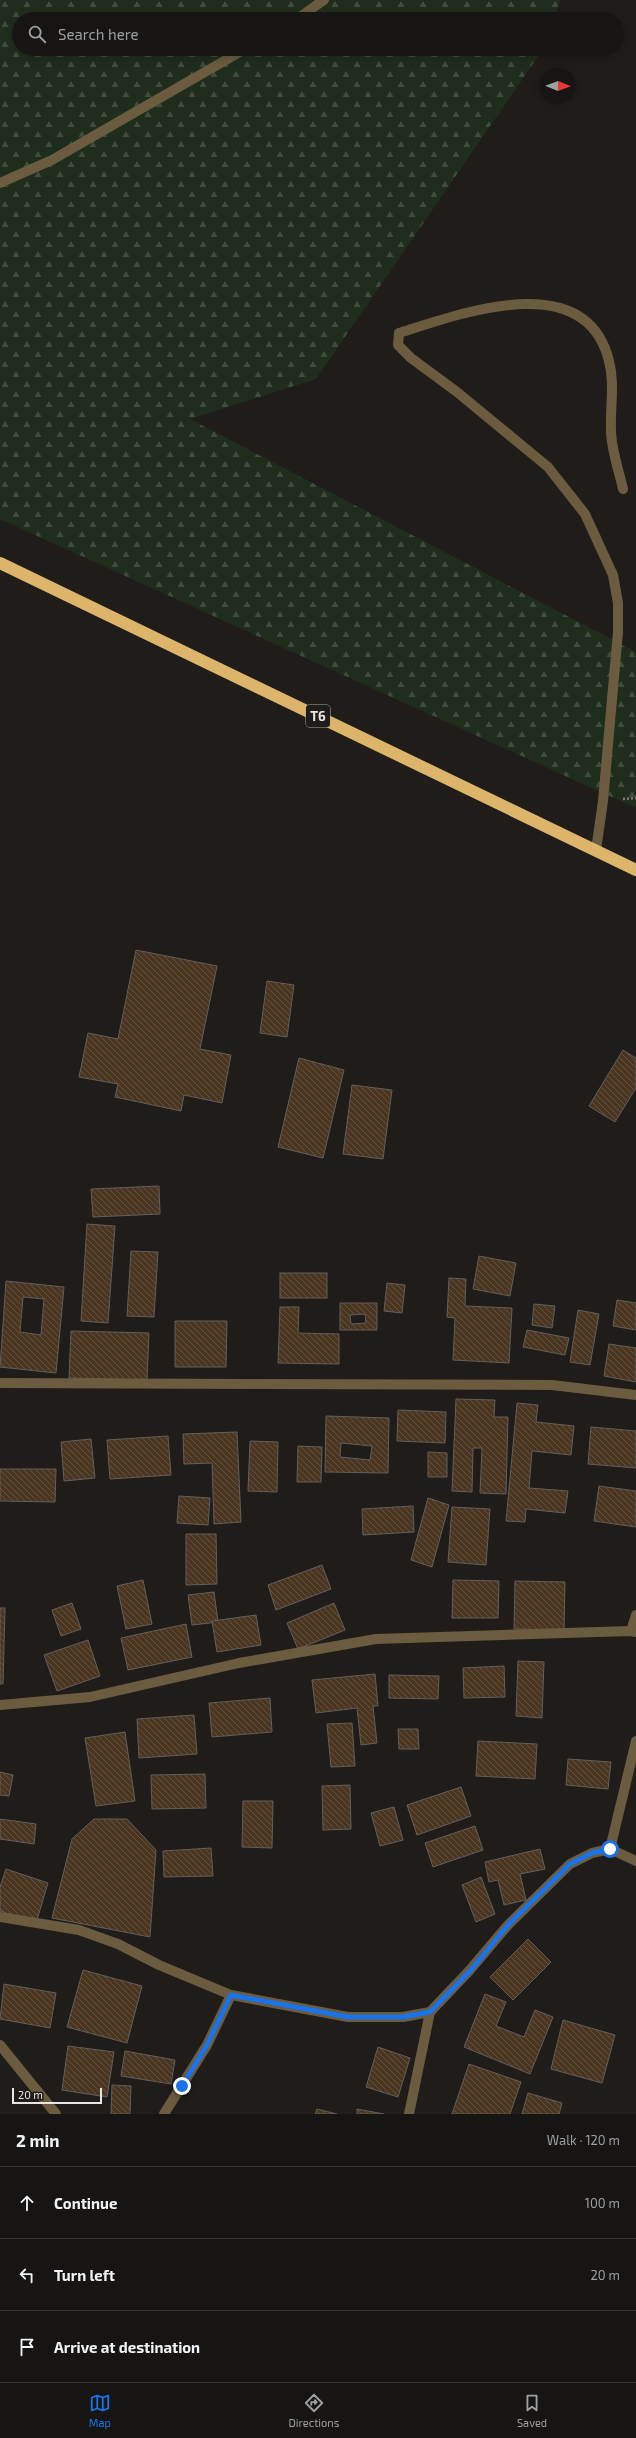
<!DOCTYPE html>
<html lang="en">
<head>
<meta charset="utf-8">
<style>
	:root { --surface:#171514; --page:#201e1d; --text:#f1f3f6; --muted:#9e9fa0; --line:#363434; --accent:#1a73e8 }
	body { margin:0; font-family:"Exo 2",sans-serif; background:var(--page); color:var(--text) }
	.compass { position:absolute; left:540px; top:68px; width:36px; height:36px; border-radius:50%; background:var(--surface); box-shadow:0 2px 10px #0003; rotate:91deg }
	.scale { position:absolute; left:12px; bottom:10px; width:90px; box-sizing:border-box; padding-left:4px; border:2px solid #e8e6e4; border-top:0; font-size:11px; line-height:14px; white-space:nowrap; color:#e8e6e4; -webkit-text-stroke:3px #1f1c1a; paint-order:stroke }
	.stop { position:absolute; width:12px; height:12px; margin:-9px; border:3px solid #1a73e8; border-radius:50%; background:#fff }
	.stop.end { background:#1a73e8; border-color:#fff; box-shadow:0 1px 4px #0008 }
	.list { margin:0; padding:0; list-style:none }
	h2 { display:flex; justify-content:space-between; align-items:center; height:52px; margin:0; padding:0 16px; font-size:17px }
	h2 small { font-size:13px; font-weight:400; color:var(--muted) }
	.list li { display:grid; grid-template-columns:26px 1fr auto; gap:12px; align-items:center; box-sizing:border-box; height:72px; padding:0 16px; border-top:1px solid var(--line) }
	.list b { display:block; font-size:15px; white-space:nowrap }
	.list em { font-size:13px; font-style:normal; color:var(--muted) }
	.icon { flex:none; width:22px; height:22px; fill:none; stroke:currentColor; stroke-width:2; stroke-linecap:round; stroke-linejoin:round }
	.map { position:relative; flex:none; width:636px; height:2114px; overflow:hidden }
	.search { position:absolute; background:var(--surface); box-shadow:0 2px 10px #0003; left:12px; right:12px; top:12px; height:44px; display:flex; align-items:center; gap:10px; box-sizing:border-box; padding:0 14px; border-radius:22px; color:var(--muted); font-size:15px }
	.sheet { height:268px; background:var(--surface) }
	nav { display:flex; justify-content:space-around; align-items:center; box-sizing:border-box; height:56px; border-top:1px solid var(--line); background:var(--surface); font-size:11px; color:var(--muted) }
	nav a { display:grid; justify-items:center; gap:2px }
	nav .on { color:var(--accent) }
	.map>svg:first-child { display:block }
	.forest { fill:url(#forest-firs) }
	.building { fill:url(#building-back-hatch); stroke:#625f5c; fill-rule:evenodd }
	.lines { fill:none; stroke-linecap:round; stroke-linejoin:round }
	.path { stroke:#807d7b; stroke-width:2.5; stroke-dasharray:2 2; stroke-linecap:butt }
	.minor { stroke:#6b5c3f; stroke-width:10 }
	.highway { stroke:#dcb56a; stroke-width:12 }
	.route { stroke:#1a73e8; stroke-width:5 }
	.labels { text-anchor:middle; stroke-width:3; stroke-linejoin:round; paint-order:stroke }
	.shield { fill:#1f1c1a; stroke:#aca9a7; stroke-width:1 }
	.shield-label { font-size:13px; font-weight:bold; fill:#e8e6e4 }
</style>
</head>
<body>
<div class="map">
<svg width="636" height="2114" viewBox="0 0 636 2114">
	<defs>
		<pattern id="forest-firs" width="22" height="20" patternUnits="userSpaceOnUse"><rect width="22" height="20" fill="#1f2e1c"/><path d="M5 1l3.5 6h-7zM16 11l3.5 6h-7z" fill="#404c3d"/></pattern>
		<pattern id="building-back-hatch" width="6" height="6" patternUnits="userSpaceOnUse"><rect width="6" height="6" fill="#4a3521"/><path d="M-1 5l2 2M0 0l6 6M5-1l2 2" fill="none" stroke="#645241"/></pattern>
	</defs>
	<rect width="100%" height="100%" fill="#1f1c1a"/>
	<polygon class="forest" points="0,0 560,0 555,19 19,19 19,49 543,49 316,379 190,419 636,652 636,808 0,519"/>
	<g class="building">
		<polygon points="136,950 217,966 200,1049 231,1055 222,1103 184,1095 181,1111 115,1097 118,1084 79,1077 88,1033 118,1039"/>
		<polygon points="267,981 294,985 287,1037 260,1033"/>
		<polygon points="623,1050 636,1058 636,1088 615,1122 589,1106"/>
		<polygon points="299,1058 344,1070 323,1158 278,1147"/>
		<polygon points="352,1085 392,1090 383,1159 343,1154"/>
		<polygon points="159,1186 160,1214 93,1217 91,1189"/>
		<polygon points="87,1224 115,1226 108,1323 81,1321"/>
		<polygon points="131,1251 158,1252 154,1317 127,1316"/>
		<polygon points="479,1256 516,1263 510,1296 473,1289"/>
		<rect x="280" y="1273" width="47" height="25"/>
		<polygon points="449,1278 466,1279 465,1306 512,1308 509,1363 453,1360 455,1318 447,1317"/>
		<path d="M6 1281 64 1287 56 1373 0 1367ZM23 1297 44 1299 41 1335 20 1332Z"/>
		<polygon points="387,1283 405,1285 402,1313 384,1311"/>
		<polygon points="617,1300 636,1303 636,1330 613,1326"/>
		<path d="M340 1303H377V1330H340ZM365 1314 366 1323 351 1324 350 1315Z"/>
		<polygon points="534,1304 555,1306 552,1328 532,1325"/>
		<polygon points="280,1307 299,1307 298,1333 339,1334 339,1364 278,1363"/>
		<polygon points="578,1310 599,1314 590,1365 570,1362"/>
		<polygon points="175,1321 227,1321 226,1367 175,1367"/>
		<polygon points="527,1330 569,1338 565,1355 523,1347"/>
		<polygon points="71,1331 149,1333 147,1380 69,1378"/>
		<polygon points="609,1344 636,1348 636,1382 604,1376"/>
		<polygon points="456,1399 495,1400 494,1417 508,1417 506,1494 480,1493 482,1448 473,1448 472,1492 452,1491"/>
		<polygon points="517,1403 538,1405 536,1422 574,1426 571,1455 532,1451 529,1488 568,1491 565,1513 526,1509 525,1522 506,1521"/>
		<polygon points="398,1410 446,1412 445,1443 397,1441"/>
		<path d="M326 1416 389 1418 388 1473 325 1472ZM341 1443 372 1446 370 1460 340 1457Z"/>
		<polygon points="591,1427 636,1431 636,1468 588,1464"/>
		<polygon points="237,1432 241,1522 214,1524 212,1463 184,1464 183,1434"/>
		<polygon points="168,1436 171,1475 110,1479 107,1440"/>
		<polygon points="91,1439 95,1478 64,1481 61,1442"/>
		<polygon points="250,1441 278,1442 277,1492 248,1491"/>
		<polygon points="298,1446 322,1447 321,1482 297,1482"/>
		<polygon points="428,1452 447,1453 447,1477 428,1477"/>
		<polygon points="0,1469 56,1469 55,1502 0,1501"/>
		<polygon points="599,1486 636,1491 636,1527 594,1521"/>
		<polygon points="179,1496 210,1498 208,1525 177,1523"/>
		<polygon points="428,1498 449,1505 432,1567 411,1560"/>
		<polygon points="413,1506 414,1532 363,1535 362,1509"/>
		<polygon points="452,1507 490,1509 486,1565 448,1562"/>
		<polygon points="186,1534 216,1534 217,1584 186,1585"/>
		<polygon points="322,1565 331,1589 276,1610 268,1585"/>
		<polygon points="143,1580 152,1624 126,1629 117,1586"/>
		<polygon points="453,1580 499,1581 498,1618 452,1618"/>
		<polygon points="515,1581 565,1582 564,1630 514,1629"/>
		<polygon points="214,1592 218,1622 192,1625 188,1595"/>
		<polygon points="72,1603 81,1629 61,1636 52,1610"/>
		<polygon points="334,1603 345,1630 298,1649 287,1623"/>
		<polygon points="0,1608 5,1608 3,1684 0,1684"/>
		<polygon points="256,1615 261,1645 217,1652 212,1621"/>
		<polygon points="186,1624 192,1657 128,1670 121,1638"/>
		<polygon points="88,1640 100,1676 57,1691 44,1655"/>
		<polygon points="518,1661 544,1662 542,1718 516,1716"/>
		<polygon points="504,1666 505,1697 464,1698 463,1668"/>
		<polygon points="375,1674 378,1706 373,1706 377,1743 361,1745 357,1708 316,1713 312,1680"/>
		<polygon points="389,1675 439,1676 438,1699 389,1698"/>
		<polygon points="270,1698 272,1732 212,1737 209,1703"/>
		<polygon points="194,1715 197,1754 139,1758 137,1719"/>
		<polygon points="352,1723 355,1766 331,1767 327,1724"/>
		<polygon points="398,1729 418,1729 419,1749 399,1749"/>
		<polygon points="125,1732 135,1801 96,1806 85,1738"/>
		<polygon points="478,1741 537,1744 535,1779 476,1776"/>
		<polygon points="568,1759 611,1762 608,1789 566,1785"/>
		<polygon points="0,1772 13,1775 9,1796 0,1795"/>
		<polygon points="205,1774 206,1808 152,1809 151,1775"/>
		<polygon points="350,1785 351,1829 323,1830 322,1786"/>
		<polygon points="461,1787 471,1816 417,1835 407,1805"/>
		<polygon points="243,1801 273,1801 272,1848 242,1847"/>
		<polygon points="394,1807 403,1840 380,1846 371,1813"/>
		<polygon points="0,1819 36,1824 34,1844 0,1839"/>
		<polygon points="94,1819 127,1819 156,1850 150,1937 52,1918 72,1839"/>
		<polygon points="475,1826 483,1850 433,1867 425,1843"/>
		<polygon points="211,1848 213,1876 164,1877 163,1851"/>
		<polygon points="540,1849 545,1869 520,1874 526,1900 504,1905 498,1880 489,1882 485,1862"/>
		<polygon points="6,1869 48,1883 36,1923 0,1911 0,1887"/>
		<polygon points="481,1877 495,1914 476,1922 462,1885"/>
		<polygon points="528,1939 551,1962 513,2000 490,1977"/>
		<polygon points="83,1970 142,1986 127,2043 67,2027"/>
		<polygon points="4,1984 56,1993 50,2028 0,2019"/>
		<polygon points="485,1994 506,2002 496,2026 524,2037 535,2010 553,2017 530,2074 464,2047"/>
		<polygon points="563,2020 615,2035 602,2083 551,2069"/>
		<polygon points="68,2046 114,2052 107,2097 62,2090"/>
		<polygon points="378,2047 410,2058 398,2097 366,2087"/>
		<polygon points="125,2051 175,2060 171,2084 121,2076"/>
		<polygon points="469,2064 521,2082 510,2114 452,2114"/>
		<polygon points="112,2085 131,2086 130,2114 111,2114"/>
		<polygon points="528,2093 562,2103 559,2114 522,2114"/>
		<polygon points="317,2109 337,2114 315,2114"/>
		<polygon points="357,2109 384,2114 357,2114"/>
	</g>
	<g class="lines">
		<polyline class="path" points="623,799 636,798"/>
		<g class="minor">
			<polyline points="297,19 324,0"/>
			<polyline points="0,183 52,160 245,49"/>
			<path d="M596 850 603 801 618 632V603L613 575 585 514 548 467 457 392 411 358 398 345 399 333C462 313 586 267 609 361 615 384 610 407 611 430 611 449 619 471 623 489"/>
			<polyline points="0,1383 552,1385 636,1395"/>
			<polyline points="631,1631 636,1615"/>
			<polyline points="0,1705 90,1697 239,1663 376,1639 631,1631 636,1632"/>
			<polyline points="610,1849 636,1741"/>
			<polyline points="0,1917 79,1930 118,1944 159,1965 231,1995 348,2017 403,2017 430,2012 469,1971 508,1925 570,1864 592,1853 610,1849 636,1861"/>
			<polyline points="0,2045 56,2114"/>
			<polyline points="164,2114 207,2045 231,1995"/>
			<polyline points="409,2114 430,2012"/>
		</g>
		<polyline class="highway" points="0,563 636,870"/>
	</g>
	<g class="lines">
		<polyline class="route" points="182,2086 207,2045 231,1995 348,2017 403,2017 430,2012 470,1971 508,1925 570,1864 592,1853 610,1849"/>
	</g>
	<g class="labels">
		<rect class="shield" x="306" y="705" width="24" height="22" rx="3"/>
		<g class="shield-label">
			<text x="318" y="721">T6</text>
		</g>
	</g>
</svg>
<svg class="compass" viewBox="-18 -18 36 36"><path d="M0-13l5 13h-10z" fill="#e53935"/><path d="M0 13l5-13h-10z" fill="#9e9fa0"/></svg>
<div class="scale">20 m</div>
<div class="stop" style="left:610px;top:1849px"></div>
<div class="stop end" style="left:182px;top:2086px"></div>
<div class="search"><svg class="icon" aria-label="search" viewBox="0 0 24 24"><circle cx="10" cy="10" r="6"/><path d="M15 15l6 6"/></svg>Search here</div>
</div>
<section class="sheet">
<h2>2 min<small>Walk · 120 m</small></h2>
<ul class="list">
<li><svg class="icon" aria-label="ahead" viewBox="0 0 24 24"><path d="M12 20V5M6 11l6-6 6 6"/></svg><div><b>Continue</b></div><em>100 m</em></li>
<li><svg class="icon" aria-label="left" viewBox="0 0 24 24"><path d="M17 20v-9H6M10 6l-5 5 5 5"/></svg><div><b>Turn left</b></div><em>20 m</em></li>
<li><svg class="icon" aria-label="arrive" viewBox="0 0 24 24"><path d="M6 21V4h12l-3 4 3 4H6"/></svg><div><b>Arrive at destination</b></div></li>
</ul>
</section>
<nav>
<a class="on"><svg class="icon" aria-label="map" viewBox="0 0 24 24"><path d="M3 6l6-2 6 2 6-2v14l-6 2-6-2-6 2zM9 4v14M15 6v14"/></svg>Map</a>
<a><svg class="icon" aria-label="directions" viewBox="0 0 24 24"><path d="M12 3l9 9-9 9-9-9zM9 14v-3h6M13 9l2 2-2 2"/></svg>Directions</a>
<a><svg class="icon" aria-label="saved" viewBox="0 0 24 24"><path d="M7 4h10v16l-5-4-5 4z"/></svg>Saved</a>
</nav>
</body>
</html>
